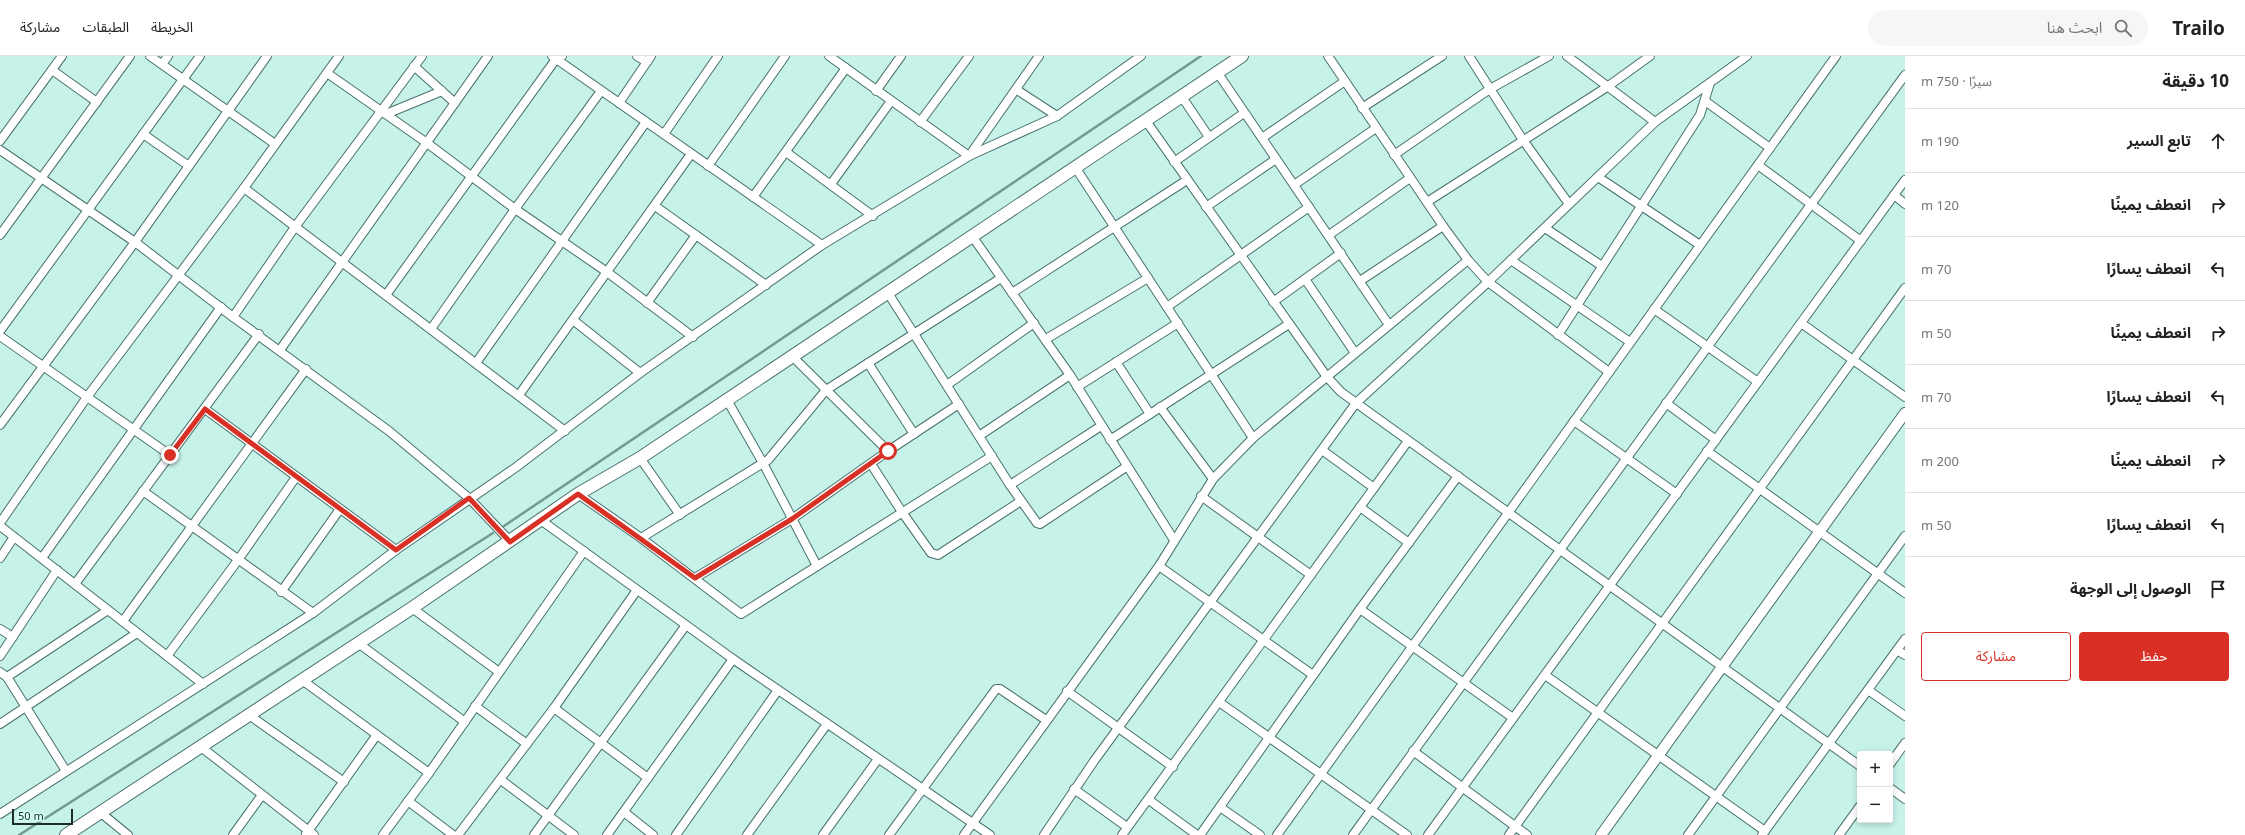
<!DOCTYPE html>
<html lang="ar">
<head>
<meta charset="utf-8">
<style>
	:root { --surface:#fff; --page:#f6f6f6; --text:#222; --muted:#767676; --line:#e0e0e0; --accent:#d93025 }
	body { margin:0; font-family:"Noto Sans","Noto Sans Arabic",sans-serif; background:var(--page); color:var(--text); direction:rtl }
	.controls { position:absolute; right:12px; bottom:12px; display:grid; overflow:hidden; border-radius:4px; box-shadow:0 2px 6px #0003 }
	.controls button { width:36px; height:36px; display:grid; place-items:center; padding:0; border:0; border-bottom:1px solid var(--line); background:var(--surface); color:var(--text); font:20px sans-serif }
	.scale { position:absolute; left:12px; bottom:10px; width:61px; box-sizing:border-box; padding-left:4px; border:2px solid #1c2d2a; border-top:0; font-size:11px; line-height:14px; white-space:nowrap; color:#1c2d2a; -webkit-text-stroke:3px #d3fff7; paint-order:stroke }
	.stop { position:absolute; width:12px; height:12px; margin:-9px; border:3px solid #d93025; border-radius:50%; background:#fff }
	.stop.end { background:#d93025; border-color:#fff; box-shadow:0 1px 4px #0008 }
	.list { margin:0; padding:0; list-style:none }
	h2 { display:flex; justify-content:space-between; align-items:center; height:52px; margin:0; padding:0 16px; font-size:17px }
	h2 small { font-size:13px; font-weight:400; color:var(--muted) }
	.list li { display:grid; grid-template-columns:26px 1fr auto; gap:12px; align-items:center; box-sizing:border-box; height:64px; padding:0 16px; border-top:1px solid var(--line) }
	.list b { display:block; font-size:15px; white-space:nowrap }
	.list em { font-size:13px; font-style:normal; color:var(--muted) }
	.actions { display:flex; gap:8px; padding:12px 16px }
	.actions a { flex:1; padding:9px 0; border:1px solid var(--accent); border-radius:4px; text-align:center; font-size:14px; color:var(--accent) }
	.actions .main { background:var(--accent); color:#fff }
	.icon { flex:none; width:22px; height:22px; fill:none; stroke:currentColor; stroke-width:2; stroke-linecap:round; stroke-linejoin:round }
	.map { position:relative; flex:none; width:1905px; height:779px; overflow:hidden; direction:ltr }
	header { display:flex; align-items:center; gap:24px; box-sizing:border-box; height:56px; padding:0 20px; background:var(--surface); border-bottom:1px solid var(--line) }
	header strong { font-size:19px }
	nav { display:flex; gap:22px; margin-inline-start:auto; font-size:14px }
	.search { width:280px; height:36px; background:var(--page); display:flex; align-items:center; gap:10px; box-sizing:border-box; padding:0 14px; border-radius:22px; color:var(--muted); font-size:15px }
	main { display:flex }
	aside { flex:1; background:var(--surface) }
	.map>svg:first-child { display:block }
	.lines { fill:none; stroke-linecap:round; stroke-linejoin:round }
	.stream { stroke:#729992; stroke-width:2.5 }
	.minor-casing { stroke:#49716b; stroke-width:10 }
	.tertiary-casing { stroke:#49716b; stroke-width:12 }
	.primary-casing { stroke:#49716b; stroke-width:14 }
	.minor { stroke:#fff; stroke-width:8 }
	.tertiary { stroke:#fff; stroke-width:10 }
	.primary { stroke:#fff; stroke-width:12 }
	.route { stroke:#d93025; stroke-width:5 }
</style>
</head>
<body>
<header>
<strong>Trailo</strong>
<div class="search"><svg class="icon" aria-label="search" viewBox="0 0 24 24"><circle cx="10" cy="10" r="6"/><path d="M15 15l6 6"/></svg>ابحث هنا</div>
<nav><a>الخريطة</a><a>الطبقات</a><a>مشاركة</a></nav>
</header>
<main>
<aside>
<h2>10 دقيقة<small>سيرًا · 750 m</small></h2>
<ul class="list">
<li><svg class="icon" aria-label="ahead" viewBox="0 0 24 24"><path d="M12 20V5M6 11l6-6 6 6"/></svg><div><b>تابع السير</b></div><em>190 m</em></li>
<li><svg class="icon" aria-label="right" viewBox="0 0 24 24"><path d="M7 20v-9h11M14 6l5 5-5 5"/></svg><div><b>انعطف يمينًا</b></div><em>120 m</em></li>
<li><svg class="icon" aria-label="left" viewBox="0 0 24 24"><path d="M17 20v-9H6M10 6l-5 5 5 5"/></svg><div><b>انعطف يسارًا</b></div><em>70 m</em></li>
<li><svg class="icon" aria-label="right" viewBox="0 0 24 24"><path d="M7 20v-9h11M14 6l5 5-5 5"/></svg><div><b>انعطف يمينًا</b></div><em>50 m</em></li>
<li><svg class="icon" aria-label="left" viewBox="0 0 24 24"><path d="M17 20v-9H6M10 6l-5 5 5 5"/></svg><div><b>انعطف يسارًا</b></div><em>70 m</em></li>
<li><svg class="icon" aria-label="right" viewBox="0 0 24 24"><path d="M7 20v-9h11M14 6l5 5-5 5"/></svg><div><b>انعطف يمينًا</b></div><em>200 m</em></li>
<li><svg class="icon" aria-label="left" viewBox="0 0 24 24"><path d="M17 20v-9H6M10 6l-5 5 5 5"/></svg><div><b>انعطف يسارًا</b></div><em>50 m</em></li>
<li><svg class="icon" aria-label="arrive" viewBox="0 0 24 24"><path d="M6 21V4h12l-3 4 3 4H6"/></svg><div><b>الوصول إلى الوجهة</b></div></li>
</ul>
<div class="actions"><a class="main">حفظ</a><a>مشاركة</a></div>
</aside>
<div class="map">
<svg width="1905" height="779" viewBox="0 0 1905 779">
	<rect width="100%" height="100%" fill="#c6f2ea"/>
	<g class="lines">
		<g class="stream">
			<polyline points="504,470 1201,0"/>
			<polyline points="19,779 493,477"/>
		</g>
		<g class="minor-casing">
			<g id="minor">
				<polyline points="150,0 275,88"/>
				<polyline points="552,0 822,189"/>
				<polyline points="637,0 647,6"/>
				<polyline points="829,0 969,100 1039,0"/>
				<polyline points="1328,0 1443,170 1468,204 1488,226 1655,66 1747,0"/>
				<polyline points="1469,0 1523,84 1569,148"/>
				<polyline points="1567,0 1655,66"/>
				<polyline points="162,8 168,0"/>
				<polyline points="414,10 455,47"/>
				<polyline points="52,14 97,46"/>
				<polyline points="1217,16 1389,269"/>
				<polyline points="327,17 427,87 515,153 607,216 693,281"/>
				<polyline points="1017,34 1057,60"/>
				<polyline points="876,35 901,0"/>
				<polyline points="1182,41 1209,81"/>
				<polyline points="1705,45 1770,92"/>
				<polyline points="619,47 651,0"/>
				<polyline points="1362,52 1442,0"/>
				<polyline points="386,58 442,35"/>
				<polyline points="1146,65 1327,321 1341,336 1860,710"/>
				<polyline points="920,66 969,0"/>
				<polyline points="143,78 189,110"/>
				<polyline points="664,78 718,0"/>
				<polyline points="1262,82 1345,25"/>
				<polyline points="0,85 62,0"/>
				<polyline points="0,94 135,186 233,261 389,375 469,442 510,485"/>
				<polyline points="786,96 873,160"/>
				<polyline points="1394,99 1490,33 1549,0"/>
				<polyline points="1174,106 1244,57"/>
				<polyline points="1758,109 1861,185"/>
				<polyline points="708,110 785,0"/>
				<polyline points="1075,111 1253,382"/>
				<polyline points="1598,121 1700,189"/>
				<polyline points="831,128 891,45"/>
				<polyline points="1294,129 1376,72"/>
				<polyline points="244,132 565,375"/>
				<polyline points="1894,139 1905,148"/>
				<polyline points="753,141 846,12"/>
				<polyline points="1427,146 1607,31 1650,0"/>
				<polyline points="655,150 766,229"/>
				<polyline points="1206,151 1276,103"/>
				<polyline points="1545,172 1602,210"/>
				<polyline points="0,179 130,0"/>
				<polyline points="1329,179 1410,122"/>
				<polyline points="972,180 1070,319 1174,484"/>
				<polyline points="1511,204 1630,286"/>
				<polyline points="1305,223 1355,297"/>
				<polyline points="1360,225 1443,170"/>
				<polyline points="888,237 1010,429 1037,467 1040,468 1126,411"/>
				<polyline points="1012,237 1187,124"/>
				<polyline points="386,239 556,3 562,0"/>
				<polyline points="1273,246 1341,197"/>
				<polyline points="647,247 696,179"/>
				<polyline points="1167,251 1309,151"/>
				<polyline points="1654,253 1758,326"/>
				<polyline points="233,261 295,171 422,0"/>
				<polyline points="573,264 640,317"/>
				<polyline points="1801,267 1905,341"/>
				<polyline points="431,273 515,153 601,35"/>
				<polyline points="0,275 200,0"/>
				<polyline points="1558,279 1700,59 1710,27"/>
				<polyline points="0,280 170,399"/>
				<polyline points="1046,283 1148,222"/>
				<polyline points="280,294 488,0"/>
				<polyline points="792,300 888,395"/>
				<polyline points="1116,306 1150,358"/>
				<polyline points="476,307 646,66"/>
				<polyline points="868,307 914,378"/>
				<polyline points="947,329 1034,267"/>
				<polyline points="1077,331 1178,267"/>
				<polyline points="519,339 691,98"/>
				<polyline points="727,344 763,407 817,510"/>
				<polyline points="1666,347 1716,384"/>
				<polyline points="1160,351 1213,423"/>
				<polyline points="205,353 396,494"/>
				<polyline points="1574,365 1677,438"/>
				<polyline points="0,369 135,186 267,0"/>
				<polyline points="979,380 1070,319"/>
				<polyline points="1110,384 1289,268"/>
				<polyline points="1322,394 1374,432"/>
				<polyline points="1707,395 1905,537"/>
				<polyline points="640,402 680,459"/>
				<polyline points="871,408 902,456 931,497 938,499 1021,445"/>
				<polyline points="1010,429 1101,370"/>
				<polyline points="143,435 313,557"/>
				<polyline points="578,438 641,482 741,558 992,400"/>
				<polyline points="1201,440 1311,519"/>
				<polyline points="1360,451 1409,487"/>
				<polyline points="542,465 733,603 990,779"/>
				<polyline points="0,467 87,341 244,132 339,0"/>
				<polyline points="0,470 203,628"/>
				<polyline points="641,482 768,404 826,334 1001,222"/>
				<polyline points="0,502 14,481"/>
				<polyline points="42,502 221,251"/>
				<polyline points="1159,510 1313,619"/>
				<polyline points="695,522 792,463 888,395 959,348"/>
				<polyline points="75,528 259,278"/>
				<polyline points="281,536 340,453"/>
				<polyline points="412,552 499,616"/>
				<polyline points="1360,553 1513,662"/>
				<polyline points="123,565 306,313"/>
				<polyline points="0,573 13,581"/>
				<polyline points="358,587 465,666"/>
				<polyline points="1897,594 1905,599"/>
				<polyline points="0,600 57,514"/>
				<polyline points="167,600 238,504 296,421"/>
				<polyline points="0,616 7,621 66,715"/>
				<polyline points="1545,619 1765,775"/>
				<polyline points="7,621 108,554"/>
				<polyline points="302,624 429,717"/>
				<polyline points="1868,634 1905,660"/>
				<polyline points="1067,635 1173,711"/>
				<polyline points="1219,646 1407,779"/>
				<polyline points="475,650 527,688"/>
				<polyline points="554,652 648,722"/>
				<polyline points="249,659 344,726"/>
				<polyline points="0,668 137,577"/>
				<polyline points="201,691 314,779"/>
				<polyline points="1413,695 1527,779"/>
				<polyline points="1890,708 1905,687"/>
				<polyline points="501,724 574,779"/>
				<polyline points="1890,732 1905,743"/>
				<polyline points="1074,733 1127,771"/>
				<polyline points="1149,744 1197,779"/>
				<polyline points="408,745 453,779"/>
				<polyline points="1220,751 1260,779"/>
				<polyline points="624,756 653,779"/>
				<polyline points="101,757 128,779"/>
				<polyline points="0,758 313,557 396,494 515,412 640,317 822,189 969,100 1057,60 1141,0"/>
				<polyline points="306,778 376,680"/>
				<polyline points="233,779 262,739"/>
				<polyline points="383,779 429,717 584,495"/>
				<polyline points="458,779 554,652 637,534"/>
				<polyline points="534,779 686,569"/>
				<polyline points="607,779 733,603"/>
				<polyline points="676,779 778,634"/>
				<polyline points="747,779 827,668"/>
				<polyline points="823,779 878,703"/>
				<polyline points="889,779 996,633 1000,633 1046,664"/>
				<polyline points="964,779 1159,510 1213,423 1253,382 1468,204"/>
				<polyline points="1044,779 1094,705 1356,347 1488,226 1609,316"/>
				<polyline points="1122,779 1408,385"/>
				<polyline points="1200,779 1360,553 1458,420"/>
				<polyline points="1277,779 1836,0"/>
				<polyline points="1353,779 1905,19"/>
				<polyline points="1428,779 1905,124"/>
				<polyline points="1509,779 1905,232"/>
				<polyline points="1688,779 1905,480"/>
				<polyline points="1762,779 1905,583"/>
				<polyline points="1839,779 1860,750"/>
			</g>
		</g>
		<g class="tertiary-casing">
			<polyline id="tertiary" points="1601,779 1905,357"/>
		</g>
		<g class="primary-casing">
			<polyline id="primary" points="66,779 412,552 578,438 640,402 1242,0"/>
		</g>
		<use href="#minor" class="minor"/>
		<use href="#tertiary" class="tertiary"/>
		<use href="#primary" class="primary"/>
	</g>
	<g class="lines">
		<polyline class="route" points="170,399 205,353 396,494 469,442 510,486 578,438 695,522 792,463 888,395"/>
	</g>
</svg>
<div class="controls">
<button>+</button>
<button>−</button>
</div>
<div class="scale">50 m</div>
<div class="stop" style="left:888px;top:395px"></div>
<div class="stop end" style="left:170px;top:399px"></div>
</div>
</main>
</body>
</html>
